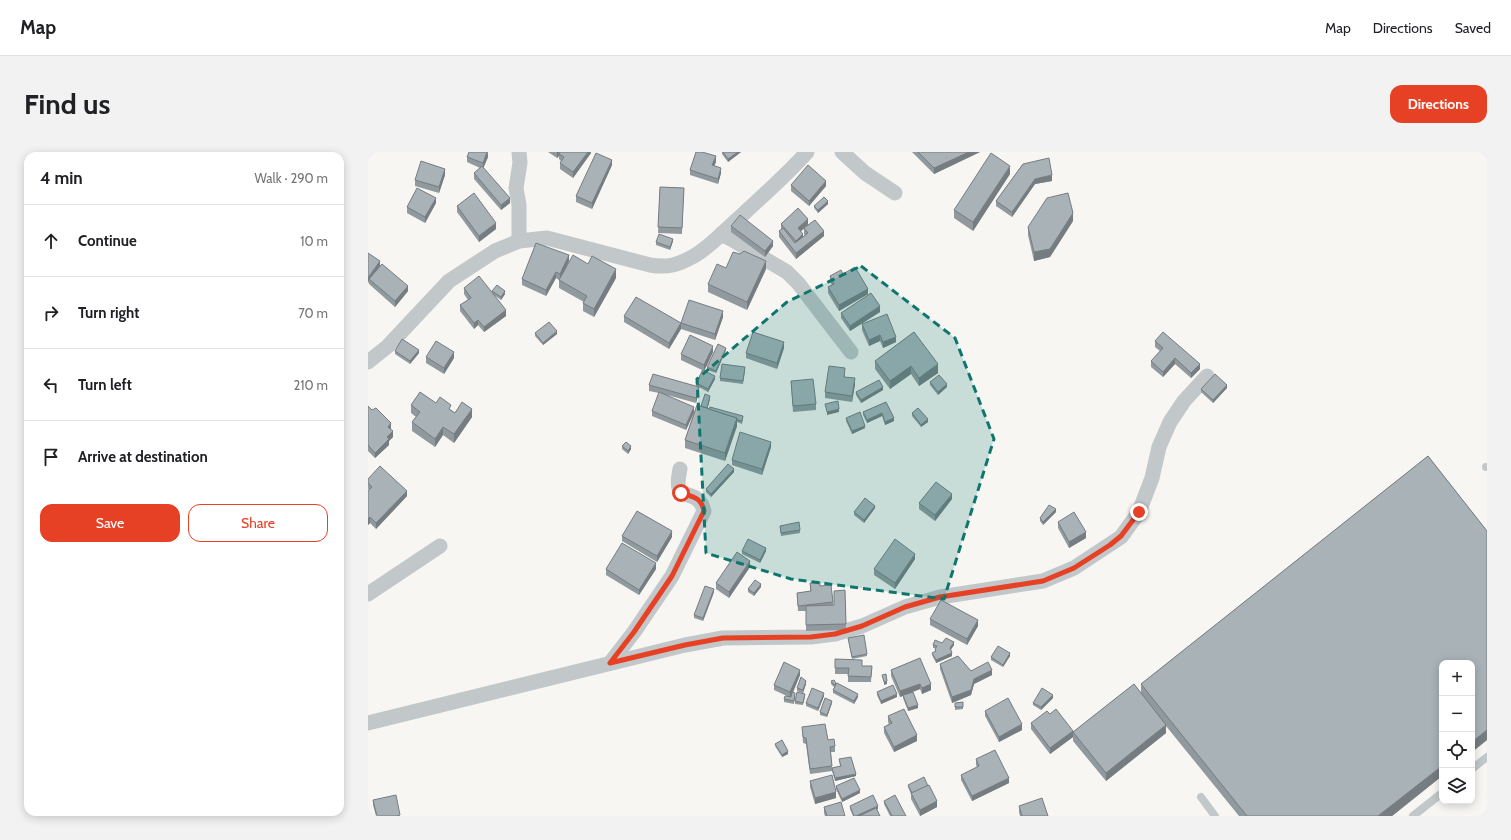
<!DOCTYPE html>
<html lang="en">
<head>
<meta charset="utf-8">
<style>
	:root { --surface:#fff; --page:#f2f2f2; --text:#202124; --muted:#757577; --line:#e0e0e0; --accent:#e64124 }
	body { margin:0; font-family:Cabin,sans-serif; background:var(--page); color:var(--text) }
	.controls { position:absolute; right:12px; bottom:12px; display:grid; overflow:hidden; border-radius:8px; box-shadow:0 2px 10px #0003 }
	.controls button { width:36px; height:36px; display:grid; place-items:center; padding:0; border:0; border-bottom:1px solid var(--line); background:var(--surface); color:var(--text); font:20px sans-serif }
	.stop { position:absolute; width:12px; height:12px; margin:-9px; border:3px solid #e64124; border-radius:50%; background:#fff }
	.stop.end { background:#e64124; border-color:#fff; box-shadow:0 1px 4px #0008 }
	.list { margin:0; padding:0; list-style:none }
	h2 { display:flex; justify-content:space-between; align-items:center; height:52px; margin:0; padding:0 16px; font-size:17px }
	h2 small { font-size:13px; font-weight:400; color:var(--muted) }
	.list li { display:grid; grid-template-columns:26px 1fr auto; gap:12px; align-items:center; box-sizing:border-box; height:72px; padding:0 16px; border-top:1px solid var(--line) }
	.list b { display:block; font-size:15px; white-space:nowrap }
	.list em { font-size:13px; font-style:normal; color:var(--muted) }
	.actions { display:flex; gap:8px; padding:12px 16px }
	.actions a { flex:1; padding:9px 0; border:1px solid var(--accent); border-radius:12px; text-align:center; font-size:14px; color:var(--accent) }
	.actions .main { background:var(--accent); color:#fff }
	.icon { flex:none; width:22px; height:22px; fill:none; stroke:currentColor; stroke-width:2; stroke-linecap:round; stroke-linejoin:round }
	.map { position:relative; flex:none; width:1119px; height:664px; overflow:hidden; border-radius:12px }
	header { display:flex; align-items:center; gap:24px; box-sizing:border-box; height:56px; padding:0 20px; background:var(--surface); border-bottom:1px solid var(--line) }
	header strong { font-size:19px }
	nav { display:flex; gap:22px; margin-inline-start:auto; font-size:14px }
	.intro { display:flex; align-items:center; justify-content:space-between; box-sizing:border-box; height:96px; padding:0 24px }
	h1 { margin:0; font-size:28px }
	.button { padding:10px 18px; border-radius:12px; background:var(--accent); color:#fff; font-size:14px; font-weight:700 }
	main { display:flex; gap:24px; padding:0 24px }
	aside { flex:1; background:var(--surface); border-radius:12px; box-shadow:0 2px 10px #0003 }
	.map>svg:first-child { display:block }
	.lines { fill:none; stroke-linecap:round; stroke-linejoin:round }
	.service { stroke:#c2c7c9; stroke-width:8 }
	.minor { stroke:#c2c7c9; stroke-width:15 }
	.wall { fill:#90999d; fill-rule:evenodd }
	.shaded-wall { fill:#767d80 }
	.building { fill:#a8b2b7; stroke:#767d80 }
	.route { stroke:#e64124; stroke-width:5 }
	.marked { fill:#0f766e; fill-opacity:0.2; stroke:#0f766e; stroke-width:3; stroke-dasharray:8 5; stroke-linejoin:round }
</style>
</head>
<body>
<header>
<strong>Map</strong>
<nav><a>Map</a><a>Directions</a><a>Saved</a></nav>
</header>
<div class="intro"><h1>Find us</h1><a class="button">Directions</a></div>
<main>
<aside>
<h2>4 min<small>Walk · 290 m</small></h2>
<ul class="list">
<li><svg class="icon" aria-label="ahead" viewBox="0 0 24 24"><path d="M12 20V5M6 11l6-6 6 6"/></svg><div><b>Continue</b></div><em>10 m</em></li>
<li><svg class="icon" aria-label="right" viewBox="0 0 24 24"><path d="M7 20v-9h11M14 6l5 5-5 5"/></svg><div><b>Turn right</b></div><em>70 m</em></li>
<li><svg class="icon" aria-label="left" viewBox="0 0 24 24"><path d="M17 20v-9H6M10 6l-5 5 5 5"/></svg><div><b>Turn left</b></div><em>210 m</em></li>
<li><svg class="icon" aria-label="arrive" viewBox="0 0 24 24"><path d="M6 21V4h12l-3 4 3 4H6"/></svg><div><b>Arrive at destination</b></div></li>
</ul>
<div class="actions"><a class="main">Save</a><a>Share</a></div>
</aside>
<div class="map">
<svg width="1119" height="664" viewBox="0 0 1119 664">
	<rect width="100%" height="100%" fill="#f7f6f3"/>
	<g class="lines">
		<g class="service">
			<polyline points="1118,315 1119,315"/>
			<polyline points="1104,617 1119,605"/>
			<polyline points="833,645 847,664"/>
			<polyline points="1045,664 1074,641"/>
		</g>
		<g class="minor">
			<polyline points="151,0 152,11 148,36 151,53 151,89"/>
			<polyline points="474,0 497,21 527,41"/>
			<polyline points="353,82 363,87 419,120 430,131 483,200"/>
			<path d="M0 210 20 194 81 129 127 99 151 89 179 86 282 113C300 116 310 113 326 104 342 95 357 78 371 66 394 44 418 24 439 0"/>
			<polyline points="0,442 72,394"/>
			<path d="M242 511 266 480 304 424 336 359C331 338 314 347 311 336 309 331 311 322 312 317"/>
			<polyline points="0,571 317,493 355,486 443,485 467,482 494,474 537,455 572,445 675,429 706,416 753,385 771,360 784,326 791,295 802,270 816,249 839,224"/>
		</g>
	</g>
	<g class="wall">
		<polygon points="120,0 120,5 115,16 142,51 133,58 106,27 106,21 112,16 99,10 99,5"/>
		<polygon points="180,0 223,0 223,1 205,26 192,17 192,11 193,9 191,7 191,4 189,6"/>
		<polygon points="354,0 373,0 360,10 354,2"/>
		<polygon points="544,0 612,0 566,22"/>
		<polygon points="348,10 346,14 353,21 350,32 322,23 322,18"/>
		<polygon points="655,12 684,29 667,32 644,65 628,54 628,49"/>
		<polygon points="244,13 224,57 208,50 208,44"/>
		<polygon points="642,22 605,79 586,66 586,58"/>
		<polygon points="77,23 71,41 47,34 47,28"/>
		<polygon points="423,33 458,34 441,54 423,39"/>
		<polygon points="292,35 316,36 314,82 290,81"/>
		<polygon points="68,51 57,71 39,61 39,55"/>
		<polygon points="460,52 450,61 446,56 446,54"/>
		<polygon points="89,54 128,77 111,90 89,60"/>
		<polygon points="705,69 682,105 666,109 660,83 660,75"/>
		<path d="M413 72H440L456 84 428 107 411 85V79L413 78ZM436 77V82L437 84 435 85 433 79Z"/>
		<polygon points="363,74 405,94 397,105 363,80"/>
		<polygon points="305,89 302,98 288,93 288,90"/>
		<polygon points="0,101 12,114 10,116 40,139 27,155 1,132 1,130 0,131"/>
		<polygon points="201,109 195,121 220,112 248,126 226,165 215,159 215,151 216,150 191,136 191,128 188,126 178,144 154,133 154,127"/>
		<polygon points="358,116 398,117 379,158 340,140 340,132"/>
		<polygon points="475,122 500,142 471,159 460,141 460,135 464,133 462,130 462,124"/>
		<polygon points="96,136 124,141 124,139 137,142 133,148 126,143 138,164 116,180 110,173 106,177 92,159 92,153 100,148 96,142"/>
		<polygon points="512,160 482,179 473,166 473,161"/>
		<polygon points="256,164 313,171 355,165 347,188 313,177 301,197 256,170"/>
		<polygon points="494,172 528,190 515,196 512,189 501,194 494,178"/>
		<polygon points="546,180 570,221 551,234 543,222 522,237 507,217 507,209"/>
		<polygon points="167,181 189,182 175,193 167,184"/>
		<polygon points="787,189 832,217 823,226 807,212 795,225 783,215 783,209 792,199 787,195"/>
		<polygon points="416,196 409,217 378,206 378,201"/>
		<polygon points="358,198 348,221 339,218 339,215"/>
		<polygon points="27,199 51,201 42,212 27,202"/>
		<polygon points="345,200 336,219 347,227 340,240 331,235 331,240 328,251 299,243 326,260 342,247 339,256 375,267 374,272 369,270 369,274 357,309 317,296 317,288 326,261 318,278 284,264 284,259 291,241 281,239 281,233 328,234 328,231 334,218 313,208 313,202"/>
		<polygon points="58,205 86,206 76,222 58,211"/>
		<polygon points="377,218 375,232 352,229 352,226"/>
		<polygon points="477,222 477,225 487,232 484,250 457,246 457,240"/>
		<polygon points="423,229 448,252 448,258 425,260"/>
		<polygon points="562,230 579,235 570,243 562,233"/>
		<polygon points="859,236 845,251 833,240 833,237"/>
		<polygon points="515,238 493,251 488,243 488,240"/>
		<polygon points="518,250 526,269 517,273 514,264 499,271 495,263 495,260"/>
		<polygon points="68,251 83,258 87,261 104,265 86,291 75,283 67,295 44,279 44,270 48,265 43,261 43,253"/>
		<polygon points="0,254 23,277 23,278 25,285 21,289 21,293 7,306 0,299"/>
		<polygon points="544,261 560,270 553,275 544,264"/>
		<polygon points="478,266 497,276 484,282 478,269"/>
		<polygon points="254,294 263,297 260,302 254,297"/>
		<polygon points="403,295 394,323 364,313 364,308"/>
		<polygon points="1060,304 1119,379 1119,588 1104,600 1104,511 1074,511 1074,624 1024,664 871,664 798,574 798,581 738,629 705,589 705,580 766,532 773,541 773,532"/>
		<polygon points="366,320 343,345 338,340 338,337"/>
		<polygon points="0,327 39,344 8,377 2,371 0,373 0,339 1,338 0,337"/>
		<polygon points="584,347 567,369 551,357 551,351"/>
		<polygon points="507,356 496,371 486,363 486,360"/>
		<polygon points="688,360 675,373 672,369 672,366"/>
		<polygon points="690,370 718,386 701,396 690,376"/>
		<polygon points="412,374 432,378 432,381 413,384"/>
		<polygon points="254,384 304,385 289,410 254,389"/>
		<polygon points="374,399 398,399 392,411 374,402"/>
		<polygon points="547,407 527,437 506,423 506,417"/>
		<polygon points="382,415 361,446 348,437 348,431"/>
		<polygon points="238,417 288,417 271,443 238,423"/>
		<polygon points="442,431 452,434 465,450 465,453 477,438 478,478 438,479 438,459 430,459 429,441 442,439"/>
		<polygon points="393,435 386,444 380,440 380,437"/>
		<polygon points="346,440 335,469 326,466 326,463"/>
		<polygon points="562,467 610,474 599,493 562,473"/>
		<polygon points="480,486 499,502 499,504 484,507"/>
		<polygon points="574,491 586,493 583,497 584,504 568,511 564,503 564,501 567,500 567,496 565,496 565,493"/>
		<polygon points="642,504 635,515 623,508 623,505"/>
		<polygon points="552,506 563,538 554,542 552,537 544,540 550,556 540,559 535,546 535,544 532,545 523,524 523,518"/>
		<polygon points="467,507 494,514 504,514 503,530 480,530 480,522 467,522"/>
		<polygon points="572,512 603,519 624,523 606,532 603,543 584,551 572,517"/>
		<polygon points="432,523 425,541 427,544 426,552 416,550 416,547 421,545 406,538 406,533"/>
		<polygon points="463,529 468,531 490,545 486,552 465,541 465,538 467,535 466,535 463,532"/>
		<polygon points="438,532 435,541 437,545 435,553 427,552 427,549 434,541 429,539 429,536"/>
		<polygon points="509,540 529,545 513,552 509,543"/>
		<polygon points="456,544 450,559 438,554 438,551"/>
		<polygon points="685,546 673,558 665,553 665,551"/>
		<polygon points="595,550 595,557 587,558 587,551"/>
		<polygon points="464,551 459,565 452,563 452,560"/>
		<polygon points="617,559 654,578 631,590 617,564"/>
		<polygon points="682,562 705,585 682,602 663,577 663,571"/>
		<polygon points="520,564 549,589 526,600 516,581 516,575 521,572 520,570"/>
		<polygon points="434,575 460,588 467,594 467,600 463,600 464,616 472,614 471,607 488,624 467,629 464,619 442,622 438,592 435,591"/>
		<polygon points="407,592 420,602 414,605 407,594"/>
		<polygon points="608,607 641,631 604,649 593,628 593,623 609,615 608,613"/>
		<polygon points="442,629 468,646 447,652 442,635"/>
		<polygon points="540,633 569,655 552,664 543,647 543,642 540,635"/>
		<polygon points="468,634 492,641 474,650 468,637"/>
		<polygon points="5,648 32,664 8,664 5,653"/>
		<polygon points="516,649 538,664 522,664 516,652"/>
		<polygon points="482,654 510,657 509,657 512,664 485,664 482,657"/>
		<polygon points="651,654 680,664 652,664 651,660"/>
		<polygon points="456,655 477,664 457,664 456,661"/>
	</g>
	<g class="shaded-wall">
		<polygon points="119,0 120,5 115,17 115,11"/>
		<polygon points="189,0 193,0 191,2 191,4 189,6"/>
		<polygon points="220,0 223,0 223,1 205,26 205,20"/>
		<polygon points="370,0 373,0 360,10 360,7"/>
		<polygon points="601,0 612,0 566,22 566,16"/>
		<polygon points="348,4 348,10 344,19 344,13"/>
		<polygon points="244,8 244,13 224,57 224,51"/>
		<polygon points="642,14 642,22 605,79 605,70"/>
		<polygon points="353,16 353,21 350,32 350,27"/>
		<polygon points="77,17 77,23 71,41 71,35"/>
		<polygon points="684,23 684,29 667,32 644,65 644,60 667,27"/>
		<polygon points="458,29 458,34 441,54 441,49"/>
		<polygon points="68,46 68,51 57,71 57,65"/>
		<polygon points="142,46 142,51 133,58 133,53"/>
		<polygon points="460,49 460,52 450,61 450,58"/>
		<polygon points="705,61 705,69 682,105 666,109 666,100"/>
		<polygon points="440,67 440,72 430,82 430,76"/>
		<polygon points="128,71 128,77 111,90 111,84"/>
		<polygon points="456,79 456,84 428,107 428,101"/>
		<polygon points="435,82 435,88 428,94 428,89"/>
		<polygon points="305,87 305,89 302,98 302,95"/>
		<polygon points="405,89 405,94 397,105 397,99"/>
		<polygon points="201,103 201,109 192,128 192,122"/>
		<polygon points="12,109 12,114 2,128 1,127 0,131 0,126"/>
		<polygon points="398,109 398,117 379,158 379,150"/>
		<polygon points="248,117 248,126 226,165 226,157"/>
		<polygon points="188,120 188,126 178,144 178,138"/>
		<polygon points="40,134 40,139 27,155 27,149"/>
		<polygon points="500,137 500,142 471,159 471,153"/>
		<polygon points="137,139 137,142 133,148 133,145"/>
		<polygon points="512,154 512,160 482,179 482,174"/>
		<polygon points="138,158 138,164 116,180 116,175"/>
		<polygon points="355,159 355,165 347,188 347,182"/>
		<polygon points="110,168 110,173 106,177 106,171"/>
		<polygon points="313,171 313,177 301,197 301,191"/>
		<polygon points="189,179 189,182 175,193 175,191"/>
		<polygon points="512,183 512,189 501,194 501,188"/>
		<polygon points="528,185 528,190 515,196 515,190"/>
		<polygon points="416,190 416,196 409,217 409,211"/>
		<polygon points="345,194 345,200 336,219 336,213"/>
		<polygon points="358,196 358,198 348,221 348,219"/>
		<polygon points="51,198 51,201 42,212 42,209"/>
		<polygon points="86,200 86,206 76,222 76,216"/>
		<polygon points="807,206 807,212 795,225 795,220"/>
		<polygon points="570,212 570,221 551,234 551,226"/>
		<polygon points="832,212 832,217 823,226 823,221"/>
		<polygon points="543,214 543,222 522,237 522,229"/>
		<polygon points="347,224 347,227 340,240 340,237"/>
		<polygon points="487,226 487,232 484,250 484,244"/>
		<polygon points="579,232 579,235 570,243 570,240"/>
		<polygon points="859,233 859,236 845,251 845,248"/>
		<polygon points="331,235 331,240 328,251 328,246"/>
		<polygon points="515,235 515,238 493,251 493,248"/>
		<polygon points="342,244 342,247 338,262 338,259"/>
		<polygon points="326,255 326,260 318,278 318,273"/>
		<polygon points="104,257 104,265 86,291 86,282"/>
		<polygon points="471,257 471,260 459,263 459,260"/>
		<polygon points="514,261 514,264 499,271 499,268"/>
		<polygon points="369,266 369,274 357,309 357,301"/>
		<polygon points="526,266 526,269 517,273 517,270"/>
		<polygon points="560,267 560,270 553,275 553,273"/>
		<polygon points="23,271 23,277 20,280 20,275"/>
		<polygon points="497,274 497,276 484,282 484,279"/>
		<polygon points="75,275 75,283 67,295 67,287"/>
		<polygon points="25,279 25,285 21,289 21,293 7,306 7,301 19,285"/>
		<polygon points="403,290 403,295 394,323 394,317"/>
		<polygon points="263,294 263,297 260,302 260,299"/>
		<polygon points="366,317 366,320 343,345 343,342"/>
		<polygon points="39,339 39,344 8,377 8,371"/>
		<polygon points="584,342 584,347 567,369 567,363"/>
		<polygon points="507,354 507,356 496,371 496,368"/>
		<polygon points="688,357 688,360 675,373 675,370"/>
		<polygon points="2,365 2,371 0,373 0,367"/>
		<polygon points="304,379 304,385 289,410 289,404"/>
		<polygon points="718,380 718,386 701,396 701,390"/>
		<polygon points="398,396 398,399 392,411 392,408"/>
		<polygon points="547,402 547,407 527,437 527,431"/>
		<polygon points="382,409 382,415 361,446 361,440"/>
		<polygon points="288,411 288,417 271,443 271,438"/>
		<polygon points="393,432 393,435 386,444 386,441"/>
		<polygon points="346,437 346,440 335,469 335,466"/>
		<polygon points="610,468 610,474 599,493 599,487"/>
		<polygon points="586,490 586,493 582,499 582,496"/>
		<polygon points="584,501 584,504 568,511 568,508"/>
		<polygon points="642,501 642,504 635,515 635,513"/>
		<polygon points="432,518 432,523 422,546 422,540"/>
		<polygon points="624,518 624,523 606,532 603,543 584,551 584,545 606,527"/>
		<polygon points="438,529 438,532 435,541 435,538"/>
		<polygon points="519,529 519,532 516,533 516,530"/>
		<polygon points="552,532 552,537 532,545 532,539"/>
		<polygon points="563,532 563,538 554,542 554,536"/>
		<polygon points="456,541 456,544 450,559 450,556"/>
		<polygon points="490,542 490,545 486,552 486,549"/>
		<polygon points="529,542 529,545 513,552 513,549"/>
		<polygon points="685,543 685,546 673,558 673,555"/>
		<polygon points="464,549 464,551 459,565 459,563"/>
		<polygon points="550,553 550,556 540,559 540,556"/>
		<polygon points="654,572 654,578 631,590 631,585"/>
		<polygon points="798,573 798,581 738,629 738,621"/>
		<polygon points="1119,578 1119,588 1104,600 1104,590"/>
		<polygon points="705,579 705,585 682,602 682,596"/>
		<polygon points="549,583 549,589 526,600 526,595"/>
		<polygon points="420,599 420,602 414,605 414,603"/>
		<polygon points="1074,614 1074,624 1024,664 1010,664"/>
		<polygon points="488,622 488,624 467,629 467,626"/>
		<polygon points="641,626 641,631 604,649 604,644"/>
		<polygon points="492,638 492,641 474,650 474,647"/>
		<polygon points="468,640 468,646 447,652 447,646"/>
		<polygon points="569,649 569,655 552,664 552,658"/>
		<polygon points="510,654 510,657 494,664 488,664"/>
	</g>
	<g class="building">
		<polygon points="101,0 119,0 115,11 99,5"/>
		<polygon points="192,0 220,0 205,20 192,11 196,5 191,2"/>
		<polygon points="328,0 334,0 348,4 344,13 353,16 350,27 322,18"/>
		<polygon points="355,0 370,0 360,7"/>
		<polygon points="550,0 601,0 566,16"/>
		<polygon points="228,1 244,8 224,51 208,44"/>
		<polygon points="623,1 642,14 605,70 586,58"/>
		<polygon points="681,6 684,23 667,27 644,60 628,49 655,12"/>
		<polygon points="53,9 77,17 71,35 47,28"/>
		<polygon points="440,13 458,29 441,49 423,33"/>
		<polygon points="114,14 142,46 133,53 106,21"/>
		<polygon points="292,35 316,36 314,76 290,75"/>
		<polygon points="49,36 68,46 57,65 39,55"/>
		<polygon points="106,41 128,71 111,84 89,54"/>
		<polygon points="700,41 705,61 682,97 666,100 660,75 679,46"/>
		<polygon points="456,45 460,49 450,58 446,54"/>
		<polygon points="430,56 440,67 430,76 435,82 428,89 413,72"/>
		<polygon points="372,63 405,89 397,99 363,74"/>
		<polygon points="447,68 456,79 428,101 411,79 415,76 427,91 440,81 436,76"/>
		<polygon points="291,82 305,87 302,95 288,90"/>
		<polygon points="168,91 201,103 192,122 188,120 178,138 154,127"/>
		<polygon points="376,99 398,109 379,150 340,132 349,112 358,116 365,100 372,102"/>
		<polygon points="0,101 12,109 0,126"/>
		<polygon points="205,103 220,112 224,104 248,117 226,157 215,151 219,144 191,128"/>
		<polygon points="14,112 40,134 27,149 1,127"/>
		<polygon points="487,115 500,137 471,153 460,135 466,132 462,124 473,118 475,122"/>
		<polygon points="111,124 138,158 116,175 110,168 106,171 92,153 103,146 96,136"/>
		<polygon points="129,133 137,139 133,145 124,139"/>
		<polygon points="503,141 512,154 482,174 473,161"/>
		<polygon points="268,145 313,171 321,148 355,159 347,182 313,171 301,191 256,164"/>
		<polygon points="519,162 528,185 515,190 512,183 501,188 494,172"/>
		<polygon points="181,170 189,179 175,191 167,181"/>
		<polygon points="385,180 416,190 409,211 378,201"/>
		<polygon points="546,180 570,212 551,226 543,214 522,229 507,209"/>
		<polygon points="795,180 832,212 823,221 807,206 795,220 783,209 795,196 787,189"/>
		<polygon points="322,183 345,194 336,213 313,202"/>
		<polygon points="34,187 51,198 42,209 27,199"/>
		<polygon points="68,189 86,200 76,216 58,205"/>
		<polygon points="350,192 358,196 348,219 339,215"/>
		<polygon points="354,212 377,215 375,229 352,226"/>
		<polygon points="461,214 477,216 476,225 487,226 484,244 457,240"/>
		<polygon points="335,218 347,224 340,237 328,231"/>
		<polygon points="285,222 331,235 328,246 281,233"/>
		<polygon points="847,222 859,233 845,248 833,237"/>
		<polygon points="571,223 579,232 570,240 562,230"/>
		<polygon points="445,227 448,252 425,254 423,229"/>
		<polygon points="511,228 515,235 493,248 488,240"/>
		<polygon points="52,240 68,251 72,245 83,253 81,257 87,261 94,250 104,257 86,282 75,275 67,287 44,270 52,260 43,253"/>
		<polygon points="291,240 326,255 318,273 284,259"/>
		<polygon points="337,242 342,244 339,256 333,254"/>
		<polygon points="470,249 471,257 459,260 457,252"/>
		<polygon points="518,250 526,266 517,270 514,261 499,268 495,260"/>
		<polygon points="329,253 369,266 357,301 317,288"/>
		<polygon points="0,254 4,258 8,256 23,271 20,275 25,279 19,285 21,287 7,301 0,293"/>
		<polygon points="342,255 375,264 374,269 369,268 369,266 341,257"/>
		<polygon points="550,256 560,267 553,273 544,261"/>
		<polygon points="492,260 497,274 484,279 478,266"/>
		<polygon points="372,280 403,290 394,317 364,308"/>
		<polygon points="258,290 263,294 260,299 254,294"/>
		<polygon points="1060,304 1119,379 1119,578 1104,590 1104,511 1074,511 1074,614 1010,664 879,664 773,532"/>
		<polygon points="360,312 366,317 343,342 338,337"/>
		<polygon points="12,314 39,339 8,371 2,365 0,367 0,339 4,335 0,331 0,327"/>
		<polygon points="568,330 584,342 567,363 551,351"/>
		<polygon points="497,346 507,354 496,368 486,360"/>
		<polygon points="681,353 688,357 675,370 672,366"/>
		<polygon points="269,359 304,379 289,404 254,384"/>
		<polygon points="706,360 718,380 701,390 690,370"/>
		<polygon points="431,370 432,378 413,381 412,374"/>
		<polygon points="380,387 398,396 392,408 374,399"/>
		<polygon points="527,387 547,402 527,431 506,417"/>
		<polygon points="254,391 288,411 271,438 238,417"/>
		<polygon points="369,400 382,409 361,440 348,431"/>
		<polygon points="387,428 393,432 386,441 380,437"/>
		<polygon points="452,430 452,434 463,433 465,450 430,454 429,441 443,439 442,431"/>
		<polygon points="337,434 346,437 335,466 326,463"/>
		<polygon points="477,438 478,472 438,473 438,454 466,453 466,439"/>
		<polygon points="573,448 610,468 599,487 562,467"/>
		<polygon points="496,483 499,502 484,505 480,486"/>
		<polygon points="578,486 586,490 582,496 584,501 568,508 564,501 568,499 567,497 569,494 565,493 567,488 574,491"/>
		<polygon points="630,494 642,501 635,513 623,505"/>
		<polygon points="590,504 603,519 620,510 624,518 606,527 603,538 584,545 572,512"/>
		<polygon points="552,506 563,532 554,536 552,532 532,539 523,518"/>
		<polygon points="467,507 494,508 494,514 504,514 503,525 480,524 481,516 467,516"/>
		<polygon points="416,510 432,518 422,540 406,533"/>
		<polygon points="518,522 519,529 516,530 514,523"/>
		<polygon points="433,525 438,529 435,538 429,536"/>
		<polygon points="466,528 468,531 466,533 463,529"/>
		<polygon points="469,531 490,542 486,549 465,538"/>
		<polygon points="766,532 798,573 738,621 705,580"/>
		<polygon points="525,533 529,542 513,549 509,540"/>
		<polygon points="444,536 456,541 450,556 438,551"/>
		<polygon points="674,536 685,543 673,555 665,551"/>
		<polygon points="424,540 427,541 426,549 416,547 417,544 423,545"/>
		<polygon points="429,540 437,542 435,551 427,549"/>
		<polygon points="545,540 550,553 540,556 535,543"/>
		<polygon points="457,546 464,549 459,563 452,560"/>
		<polygon points="640,546 654,572 631,585 617,559"/>
		<polygon points="595,550 595,555 587,555 587,551"/>
		<polygon points="536,557 549,583 526,595 516,575 524,571 520,564"/>
		<polygon points="688,557 705,579 682,596 663,571 679,559 682,562"/>
		<polygon points="457,572 460,588 466,587 467,594 462,595 464,614 442,617 438,586 435,585 434,575"/>
		<polygon points="414,588 420,599 414,603 407,592"/>
		<polygon points="627,598 641,626 604,644 593,623 611,614 608,607"/>
		<polygon points="483,605 488,622 467,626 464,616 473,614 471,607"/>
		<polygon points="464,623 468,640 447,646 442,629"/>
		<polygon points="556,625 560,634 544,641 540,633"/>
		<polygon points="486,626 492,638 474,647 468,634"/>
		<polygon points="561,633 569,649 552,658 543,641"/>
		<polygon points="28,643 32,663 29,664 9,664 5,648"/>
		<polygon points="505,643 510,654 488,664 486,664 482,654"/>
		<polygon points="527,643 538,664 524,664 516,649"/>
		<polygon points="674,646 680,664 654,664 651,654"/>
		<polygon points="473,650 477,664 459,664 456,655"/>
		<polygon points="508,656 512,664 491,664"/>
	</g>
	<g class="lines">
		<path class="route" d="M313 341C325 345 333 345 336 359L304 424 266 480 242 511 317 493 355 486 443 485 467 482 494 474 537 455 572 445 675 429 706 416 742 393 753 384 771 360"/>
	</g>
	<path class="marked" d="M493 114 587 186 626 287 576 447 423 427 338 401 329 227 419 150Z"/>
</svg>
<div class="controls">
<button>+</button>
<button>−</button>
<button><svg class="icon" aria-label="locate" viewBox="0 0 24 24"><circle cx="12" cy="12" r="6"/><path d="M12 2v4M12 18v4M2 12h4M18 12h4"/></svg></button>
<button><svg class="icon" aria-label="layers" viewBox="0 0 24 24"><path d="M12 4l9 5-9 5-9-5zM3 14l9 5 9-5"/></svg></button>
</div>
<div class="stop" style="left:313px;top:341px"></div>
<div class="stop end" style="left:771px;top:360px"></div>
</div>
</main>
</body>
</html>
